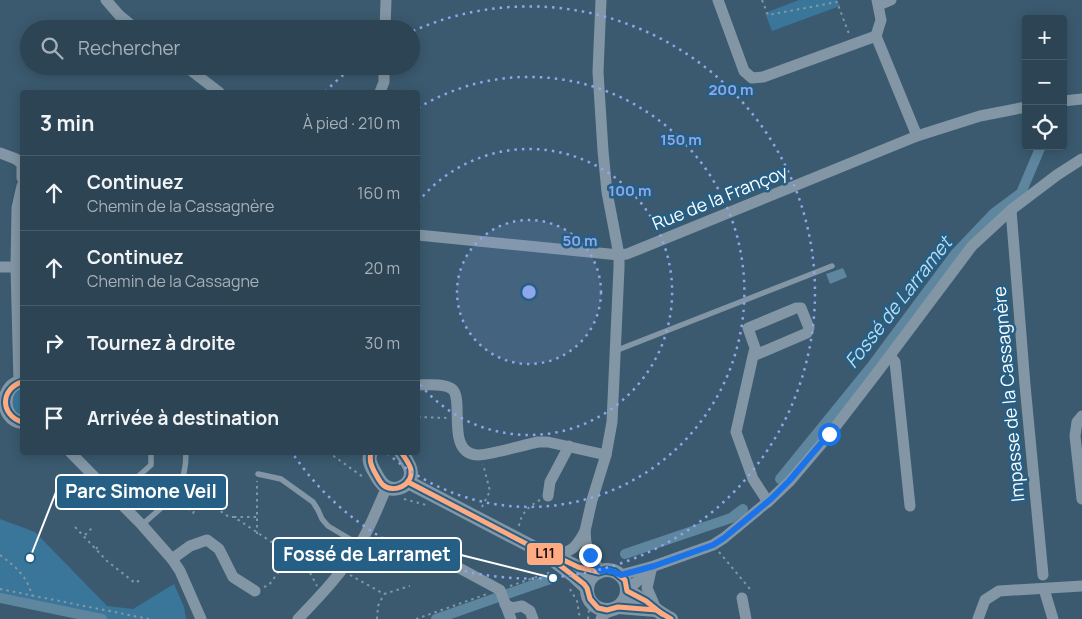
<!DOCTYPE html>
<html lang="fr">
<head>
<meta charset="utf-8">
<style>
	:root { --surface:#2c4453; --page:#344b5a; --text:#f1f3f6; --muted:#a6b0b8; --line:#485c6a }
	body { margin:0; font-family:Manrope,sans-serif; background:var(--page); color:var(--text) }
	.controls { position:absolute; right:15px; top:15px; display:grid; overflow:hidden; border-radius:5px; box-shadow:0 2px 12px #0003 }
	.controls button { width:45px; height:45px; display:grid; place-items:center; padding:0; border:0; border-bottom:1px solid var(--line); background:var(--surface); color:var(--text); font:25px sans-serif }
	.stop { position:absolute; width:15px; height:15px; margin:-11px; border:4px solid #1a73e8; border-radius:50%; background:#fff }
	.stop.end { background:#1a73e8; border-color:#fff; box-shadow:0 1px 5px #0008 }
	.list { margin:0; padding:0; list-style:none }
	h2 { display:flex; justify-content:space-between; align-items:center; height:65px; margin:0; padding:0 20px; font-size:21px }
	h2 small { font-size:16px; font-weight:400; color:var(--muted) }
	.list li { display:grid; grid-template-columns:32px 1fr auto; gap:15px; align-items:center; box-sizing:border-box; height:75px; padding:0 20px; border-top:1px solid var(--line) }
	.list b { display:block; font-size:19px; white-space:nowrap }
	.list p { margin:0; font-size:16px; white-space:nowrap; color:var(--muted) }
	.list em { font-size:16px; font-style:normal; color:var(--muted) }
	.icon { flex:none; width:28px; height:28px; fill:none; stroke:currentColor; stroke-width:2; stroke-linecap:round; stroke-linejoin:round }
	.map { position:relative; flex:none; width:1082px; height:619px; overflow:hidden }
	.search { position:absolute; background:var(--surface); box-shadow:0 2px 12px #0003; left:20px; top:20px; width:400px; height:55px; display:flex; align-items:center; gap:12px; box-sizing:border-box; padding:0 18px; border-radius:28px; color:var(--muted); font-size:19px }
	.panel { position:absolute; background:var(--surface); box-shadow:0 2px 12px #0003; left:20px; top:90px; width:400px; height:365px; border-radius:5px }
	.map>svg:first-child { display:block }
	.green { fill:#3a769a }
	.water { fill:#5e869e }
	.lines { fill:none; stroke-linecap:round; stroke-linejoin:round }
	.canal { stroke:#5e869e; stroke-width:10 }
	.path { stroke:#8296a5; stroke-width:2; stroke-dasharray:2.5 4; stroke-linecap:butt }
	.service { stroke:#8296a5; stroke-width:5.5 }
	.minor { stroke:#8296a5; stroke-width:11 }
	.tertiary { stroke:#8296a5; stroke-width:14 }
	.bus-1-casing { stroke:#255f85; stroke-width:9 }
	.bus-1 { stroke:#ffaa80; stroke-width:5 }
	.route { stroke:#1a73e8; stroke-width:6 }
	.ring { fill:none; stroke:#8ea6ec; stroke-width:2.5; stroke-dasharray:2.5 5 }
	.labels { text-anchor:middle; stroke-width:5; stroke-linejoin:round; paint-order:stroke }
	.street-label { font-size:18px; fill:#fff; stroke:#255f85 }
	.water-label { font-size:19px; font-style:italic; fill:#bbdcef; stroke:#255f85 }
	.centre { fill:#8ea6ec; stroke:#255f85; stroke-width:2.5 }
	.ring-label { font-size:15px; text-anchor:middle; font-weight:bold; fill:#8ea6ec; stroke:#255f85; stroke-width:5; stroke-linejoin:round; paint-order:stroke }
	.leader { fill:none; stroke:#fff; stroke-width:2 }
	.callout-dot { fill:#fff; stroke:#255f85; stroke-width:2 }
	.callout { fill:#255f85; stroke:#fff; stroke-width:2 }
	.callout-label { font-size:19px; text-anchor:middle; font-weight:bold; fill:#fff }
	.line-badge { stroke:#255f85; stroke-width:2 }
	.pale-badge-label { font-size:14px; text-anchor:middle; font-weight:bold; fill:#111 }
</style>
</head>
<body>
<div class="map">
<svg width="1082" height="619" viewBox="0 0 1082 619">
	<rect width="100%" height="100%" fill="#3b5a6f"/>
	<g class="green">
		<polygon points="799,0 837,0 840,6 772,31 765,13"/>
		<polygon points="22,389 22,416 14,413 11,395 14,392"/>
		<polygon points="0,519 35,532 107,606 133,609 174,584 184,607 186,619 90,619 0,600"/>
	</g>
	<polygon class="water" points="843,268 847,277 830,284 826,274"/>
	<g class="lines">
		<g class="canal">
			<polyline points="780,479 871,367 955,254 994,213 1021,193 1041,146"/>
			<polyline points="625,554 731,518 743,509"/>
			<polyline points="0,598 102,619"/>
			<polyline points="436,619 553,578"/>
		</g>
		<g class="path">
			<polyline points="762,0 768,15 837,2 849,34"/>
			<polyline points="418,417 448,418"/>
			<polyline points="328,452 363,477"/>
			<polyline points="179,499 193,513 203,499 229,517 234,517 306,565 317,586"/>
			<polyline points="404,499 426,505"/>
			<polyline points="482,507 490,491 483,464"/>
			<polyline points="234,517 256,517"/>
			<path d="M519 526C521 513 529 506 540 500"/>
			<polyline points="75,527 107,561 135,583 140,580"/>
			<polyline points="257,534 257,481"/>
			<polyline points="85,535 92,528"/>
			<polyline points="96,549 100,544"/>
			<polyline points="719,552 750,589 748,591"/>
			<path d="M0 555C15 566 28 577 32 596"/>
			<polyline points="350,575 384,594 410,586"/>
			<polyline points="510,586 551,572"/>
			<polyline points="264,587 269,585 291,555"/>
			<polyline points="0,589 149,619"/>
			<polyline points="570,589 577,601 580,619"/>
			<polyline points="377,619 378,606 384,594"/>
			<polyline points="416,619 487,594"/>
			<polyline points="588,619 590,599"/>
		</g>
		<g class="service">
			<polyline points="615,351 832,266"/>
			<polyline points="258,474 281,479 313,502 318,510 322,519 328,526 360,545"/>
			<polyline points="115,497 151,465 151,452"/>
			<path d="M142 525C169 500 186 493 186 452"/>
		</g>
		<g class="minor">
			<polyline points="106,0 119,15 136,29"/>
			<polyline points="718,0 744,71 752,78 763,77 876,36"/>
			<polyline points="877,0 881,20 876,36 917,136"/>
			<polyline points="879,5 891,0"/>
			<polyline points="385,29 386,0"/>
			<polyline points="185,66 219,92"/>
			<polyline points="380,92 384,82 384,66"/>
			<polyline points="1063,101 1082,99"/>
			<polyline points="0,153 16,159 22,164"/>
			<polyline points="22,168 22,178"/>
			<polyline points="1011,210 1025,385 1043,575"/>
			<polyline points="418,235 619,255 627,254 917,136 980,116 1026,107"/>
			<polyline points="0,267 16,267"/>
			<polyline points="753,356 807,333 809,328 801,308 796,308 748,328 755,348 753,356 736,432 753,479 768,502"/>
			<polyline points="890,356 895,362 910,506"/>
			<polyline points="19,382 16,267 17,208 22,186"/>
			<path d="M418 385C427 385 444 383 452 389 465 399 445 453 477 455 491 455 523 445 538 442H548L606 455"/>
			<polyline points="1082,416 1077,422 1075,436 1082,499"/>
			<polyline points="70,452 142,525 172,559 180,571 201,619"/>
			<polyline points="548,496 550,482 569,446"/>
			<polyline points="360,545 389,561 426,550 500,590 511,619"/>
			<path d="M553 555C572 552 576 548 585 531"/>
			<polyline points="172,559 190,546 207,540 219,549 233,577 255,591"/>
			<polyline points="651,570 647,588 656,609"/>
			<polyline points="600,571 591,555 586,543 585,531 592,500 606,455 612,422 619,268 619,255 607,192 603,151 598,72 601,0"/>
			<polyline points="621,575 654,566 713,545 724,538 771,499 790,481 829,435 876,374 972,246 1011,210 1057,175 1082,159"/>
			<polyline points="1044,589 1053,619"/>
			<polyline points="627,590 651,570"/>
			<polyline points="742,598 746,619"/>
			<polyline points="505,604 512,608 522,606 530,611 533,619"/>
			<path d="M298 619C320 596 343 572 360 544 371 526 378 506 387 487"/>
			<polyline points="601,619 603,615 615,608"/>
			<polyline points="978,619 985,600 999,591 1082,586"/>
		</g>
		<g class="tertiary">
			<path d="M22 382C0 384 0 420 22 422"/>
			<path d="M371 452C368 459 370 464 374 471 377 476 380 483 385 486 395 493 411 486 411 473 411 466 405 458 401 452"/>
			<polyline points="408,482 544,553 574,576 587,588"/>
			<polyline points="561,559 578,567 599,572"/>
			<circle cx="607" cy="590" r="20"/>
			<path d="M627 591C643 598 655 611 671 619"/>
			<polyline points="618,607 656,610"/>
		</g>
		<g class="bus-1-casing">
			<g id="bus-1">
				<path d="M22 382C0 389 0 415 22 422"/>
				<path d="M371 452C369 460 371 465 374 471 377 476 379 481 383 485 394 494 413 485 411 470 410 464 405 458 401 452"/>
				<polyline points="408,482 544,553 584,584 587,588 590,599 598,608 607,610 618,607 656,610 671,619"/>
				<polyline points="555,556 578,567 599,572 606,570 615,572 625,580 627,591 646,601 662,614"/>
			</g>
		</g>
		<use href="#bus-1" class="bus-1"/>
	</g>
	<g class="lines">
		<polyline class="route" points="590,555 600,571 609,570 621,575 654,566 713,545 724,538 771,499 790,480 829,434"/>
	</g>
	<circle cx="529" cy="292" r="72" fill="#8ea6ec" fill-opacity=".12"/>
	<g class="ring">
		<circle cx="529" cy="292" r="72"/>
		<path d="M418 202A143 143 0 1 1 418 382"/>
		<path d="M418 108A215 215 0 1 1 387 453"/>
		<path d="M325 92A286 286 0 0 1 353 67M413 31A286 286 0 1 1 293 454"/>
	</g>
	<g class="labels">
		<g class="street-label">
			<text transform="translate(720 198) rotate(-22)" y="6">Rue de la Françoy</text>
			<text transform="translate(1009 394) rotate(-95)" y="6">Impasse de la Cassagnère</text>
		</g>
		<g class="water-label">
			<text transform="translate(898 302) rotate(-52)" y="7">Fossé de Larramet</text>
		</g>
	</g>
	<circle cx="529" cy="292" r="8" class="centre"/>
	<g class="ring-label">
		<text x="731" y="95">200 m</text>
		<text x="681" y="145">150 m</text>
		<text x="630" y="196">100 m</text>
		<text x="580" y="246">50 m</text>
	</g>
	<path class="leader" d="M30 558L56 492M553 578L461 555"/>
	<g class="callout-dot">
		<circle cx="30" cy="558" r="5"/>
		<circle cx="553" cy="578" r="5"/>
	</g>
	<g class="callout">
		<rect x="56" y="475" width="171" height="34" rx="5"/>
		<rect x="273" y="538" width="188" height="34" rx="5"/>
	</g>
	<g class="callout-label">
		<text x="141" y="498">Parc Simone Veil</text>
		<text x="367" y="561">Fossé de Larramet</text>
	</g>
	<rect class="line-badge" x="526" y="542" width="38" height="24" rx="5" fill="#ffaa80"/>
	<g class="pale-badge-label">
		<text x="545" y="558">L11</text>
	</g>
</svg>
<div class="controls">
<button>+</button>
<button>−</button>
<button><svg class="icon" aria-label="locate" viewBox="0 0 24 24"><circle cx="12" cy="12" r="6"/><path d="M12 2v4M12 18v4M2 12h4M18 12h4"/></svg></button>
</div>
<div class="stop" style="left:829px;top:434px"></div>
<div class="stop end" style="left:590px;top:555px"></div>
<div class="search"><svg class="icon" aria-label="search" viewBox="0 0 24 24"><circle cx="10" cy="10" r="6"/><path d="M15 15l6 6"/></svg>Rechercher</div>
<section class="panel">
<h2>3 min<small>À pied · 210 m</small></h2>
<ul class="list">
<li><svg class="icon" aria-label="ahead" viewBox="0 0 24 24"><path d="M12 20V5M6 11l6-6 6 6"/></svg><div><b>Continuez</b><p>Chemin de la Cassagnère</p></div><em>160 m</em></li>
<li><svg class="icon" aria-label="ahead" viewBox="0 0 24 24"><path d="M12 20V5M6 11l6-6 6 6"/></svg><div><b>Continuez</b><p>Chemin de la Cassagne</p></div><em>20 m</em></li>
<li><svg class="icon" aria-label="right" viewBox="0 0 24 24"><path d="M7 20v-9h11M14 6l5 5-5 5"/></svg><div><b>Tournez à droite</b></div><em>30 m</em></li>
<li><svg class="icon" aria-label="arrive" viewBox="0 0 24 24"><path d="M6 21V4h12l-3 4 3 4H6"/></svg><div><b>Arrivée à destination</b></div></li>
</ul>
</section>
</div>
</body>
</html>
